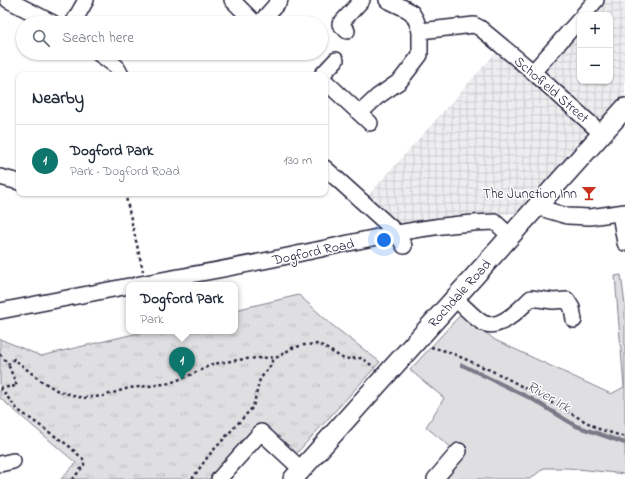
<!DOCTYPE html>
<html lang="en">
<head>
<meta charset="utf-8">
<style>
	:root { --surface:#fff; --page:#f6f6f7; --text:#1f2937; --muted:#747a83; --line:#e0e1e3; --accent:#0f766e }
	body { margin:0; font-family:"Indie Flower",sans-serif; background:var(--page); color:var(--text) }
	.controls { position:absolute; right:12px; top:12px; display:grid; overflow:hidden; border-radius:8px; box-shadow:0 1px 3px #0004 }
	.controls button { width:36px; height:36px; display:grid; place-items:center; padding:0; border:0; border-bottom:1px solid var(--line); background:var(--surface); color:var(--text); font:20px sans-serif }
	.you { position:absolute; left:384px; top:240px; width:14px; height:14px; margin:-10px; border:3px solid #fff; border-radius:50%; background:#1a73e8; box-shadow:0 0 0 6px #1a73e833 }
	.badge { display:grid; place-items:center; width:26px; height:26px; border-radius:50%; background:var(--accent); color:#fff; font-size:13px; font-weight:700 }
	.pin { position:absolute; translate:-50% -33px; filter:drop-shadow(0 1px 2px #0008) }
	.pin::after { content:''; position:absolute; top:21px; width:14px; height:12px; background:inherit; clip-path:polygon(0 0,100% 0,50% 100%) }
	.popup { position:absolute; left:126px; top:282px; width:112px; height:52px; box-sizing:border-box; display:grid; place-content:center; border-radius:8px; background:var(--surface); filter:drop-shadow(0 1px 3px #0005); font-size:13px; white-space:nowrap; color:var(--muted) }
	.popup b { font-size:15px; color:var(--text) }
	.popup::after { content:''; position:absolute; left:50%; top:100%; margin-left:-8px; border:8px solid transparent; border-top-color:var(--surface) }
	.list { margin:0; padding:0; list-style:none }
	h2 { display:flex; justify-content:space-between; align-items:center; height:52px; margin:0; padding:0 16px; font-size:17px }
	h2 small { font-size:13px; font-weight:400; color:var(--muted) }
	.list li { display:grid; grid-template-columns:26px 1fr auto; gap:12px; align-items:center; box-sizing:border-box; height:72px; padding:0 16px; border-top:1px solid var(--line) }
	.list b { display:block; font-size:15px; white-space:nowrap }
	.list p { margin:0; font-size:13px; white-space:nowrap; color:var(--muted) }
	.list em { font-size:13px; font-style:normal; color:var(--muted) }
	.icon { flex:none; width:22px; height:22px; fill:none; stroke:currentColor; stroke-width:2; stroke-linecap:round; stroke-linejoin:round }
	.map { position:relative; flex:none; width:625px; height:479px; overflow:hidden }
	.search { position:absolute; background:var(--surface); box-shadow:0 1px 3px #0004; left:16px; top:16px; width:312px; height:44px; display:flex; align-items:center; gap:10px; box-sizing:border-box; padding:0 14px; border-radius:22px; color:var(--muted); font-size:15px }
	.panel { position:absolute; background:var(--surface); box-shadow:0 1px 3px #0004; left:16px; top:72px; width:312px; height:124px; border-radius:8px }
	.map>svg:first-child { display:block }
	.industrial { fill:url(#industrial-grid) }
	.grass { fill:#dfdfe2; stroke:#80808e }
	.park { fill:url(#park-tufts); stroke:#80808e }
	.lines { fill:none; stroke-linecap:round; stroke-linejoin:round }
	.stream { stroke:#7a7a88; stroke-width:4 }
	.minor-casing { stroke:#22223b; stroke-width:18 }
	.major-casing { stroke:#22223b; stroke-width:22 }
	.path { stroke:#22223b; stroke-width:2.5; stroke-dasharray:3 3; stroke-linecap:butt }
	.minor { stroke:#fff; stroke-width:15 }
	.major { stroke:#fff; stroke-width:19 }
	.labels { text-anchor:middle; stroke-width:3; stroke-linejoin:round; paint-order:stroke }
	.street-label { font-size:14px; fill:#22223b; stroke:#fff }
	.poi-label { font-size:14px; fill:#22223b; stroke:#fff; text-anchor:end }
	.water-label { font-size:15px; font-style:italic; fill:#5c5c6f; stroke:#fff }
</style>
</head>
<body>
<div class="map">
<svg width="625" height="479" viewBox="0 0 625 479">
	<defs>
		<pattern id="industrial-grid" width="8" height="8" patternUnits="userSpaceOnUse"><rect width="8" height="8" fill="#eeeef1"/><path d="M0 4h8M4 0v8" fill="none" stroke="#ccccd0"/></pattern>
		<pattern id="park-tufts" width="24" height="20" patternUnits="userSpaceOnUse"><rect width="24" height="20" fill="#dfdfe2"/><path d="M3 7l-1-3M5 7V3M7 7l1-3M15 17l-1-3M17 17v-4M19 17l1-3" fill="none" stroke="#bfbfc3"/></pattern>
	</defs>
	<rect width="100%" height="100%" fill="#fff"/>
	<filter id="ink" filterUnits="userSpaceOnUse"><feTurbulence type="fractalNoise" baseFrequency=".025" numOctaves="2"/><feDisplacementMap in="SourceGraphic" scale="8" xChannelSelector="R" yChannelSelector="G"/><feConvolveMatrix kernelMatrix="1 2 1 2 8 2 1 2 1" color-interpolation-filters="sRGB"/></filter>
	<g filter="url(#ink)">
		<polygon class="industrial" points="604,0 616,0 625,2 625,95 521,213 442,218 401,230 366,198 499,49 536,79 580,27 580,81 610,81 610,15 591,15"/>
		<polygon class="grass" points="621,275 625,305 625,474 568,468 544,468 530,479 445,479 463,457 426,427 444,398 410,370 462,313 495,340 611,394 624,387 615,276"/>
		<polygon class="park" points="299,295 332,325 380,362 295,455 261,424 212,479 61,479 76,463 0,398 0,339 41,356 147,331 235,331 235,310"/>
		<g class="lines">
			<polyline class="stream" points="462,365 532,399 576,426 625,443"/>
			<g class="minor-casing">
				<g id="minor">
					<polyline points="8,0 53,23"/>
					<polyline points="232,0 255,23"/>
					<polyline points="583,15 596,0"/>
					<polyline points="73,23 86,0"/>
					<polyline points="260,23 280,0"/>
					<polyline points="347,31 340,24 362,0"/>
					<polyline points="420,31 474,25 480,28 533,72 601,133"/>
					<polyline points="98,53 116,66 121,75"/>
					<polyline points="533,72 580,19"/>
					<polyline points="322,75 336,60"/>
					<polyline points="325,81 370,123"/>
					<polyline points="360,113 377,97 400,81 420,55 420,31 416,20 412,13 406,9 387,0"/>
					<polyline points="325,168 397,233 404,246"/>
					<polyline points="0,177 19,182"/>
					<polyline points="537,207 567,216 590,217 625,212"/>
					<polyline points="620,214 625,243"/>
					<path d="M136 285C189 275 243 266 297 254 362 241 428 223 495 222L510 236"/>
					<path d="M454 298C462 304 475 319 483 323 500 331 521 308 531 298L553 301 567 300 572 308 574 320"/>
					<polyline points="0,311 129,286"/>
					<polyline points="0,464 13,461"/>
					<polyline points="219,479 261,432 302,470"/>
					<polyline points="435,479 459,451"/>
				</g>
			</g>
			<g class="major-casing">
				<polyline id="major" points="293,479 625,108"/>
			</g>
			<g class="path">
				<polyline points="125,193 143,271"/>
				<polyline points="431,347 449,352 501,375 599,429 625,437"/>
				<polyline points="0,354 8,364 14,359 40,380 58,391 83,398 103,396 129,388 158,385 170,383 188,376 213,364 244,359 278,357 292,348 304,345 319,344 344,359 362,358 374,367"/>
				<polyline points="0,388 18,410 69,446 84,460 84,465 73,479"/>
				<polyline points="0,388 17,386 8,364"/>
				<polyline points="192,479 209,455 253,407 260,379 272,364 272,357"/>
			</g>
			<use href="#minor" class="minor"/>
			<use href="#major" class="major"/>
		</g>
	</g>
	<defs>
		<g id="bar-bare" transform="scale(1.2)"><path d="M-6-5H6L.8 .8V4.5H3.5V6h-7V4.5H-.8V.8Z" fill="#c8321e" stroke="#fff" stroke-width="2.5" paint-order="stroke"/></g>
	</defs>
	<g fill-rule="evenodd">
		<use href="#bar-bare" x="589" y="193"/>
	</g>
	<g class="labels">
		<g class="street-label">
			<text transform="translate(552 89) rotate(41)" y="5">Schofield Street</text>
			<text transform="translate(313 251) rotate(-12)" y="5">Dogford Road</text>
			<text transform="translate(459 293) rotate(-48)" y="5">Rochdale Road</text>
		</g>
		<g class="poi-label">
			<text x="577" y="198">The Junction Inn</text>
		</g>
		<g class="water-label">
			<text transform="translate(549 396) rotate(30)" y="5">River Irk</text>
		</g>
	</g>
</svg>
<div class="controls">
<button>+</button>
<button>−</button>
</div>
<div class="you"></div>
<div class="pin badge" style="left:182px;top:380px">1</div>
<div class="popup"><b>Dogford Park</b>Park</div>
<div class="search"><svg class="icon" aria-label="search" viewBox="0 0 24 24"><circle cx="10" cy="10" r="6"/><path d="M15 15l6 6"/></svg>Search here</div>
<section class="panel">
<h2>Nearby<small></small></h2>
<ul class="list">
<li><span class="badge">1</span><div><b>Dogford Park</b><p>Park · Dogford Road</p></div><em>130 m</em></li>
</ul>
</section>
</div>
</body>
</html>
